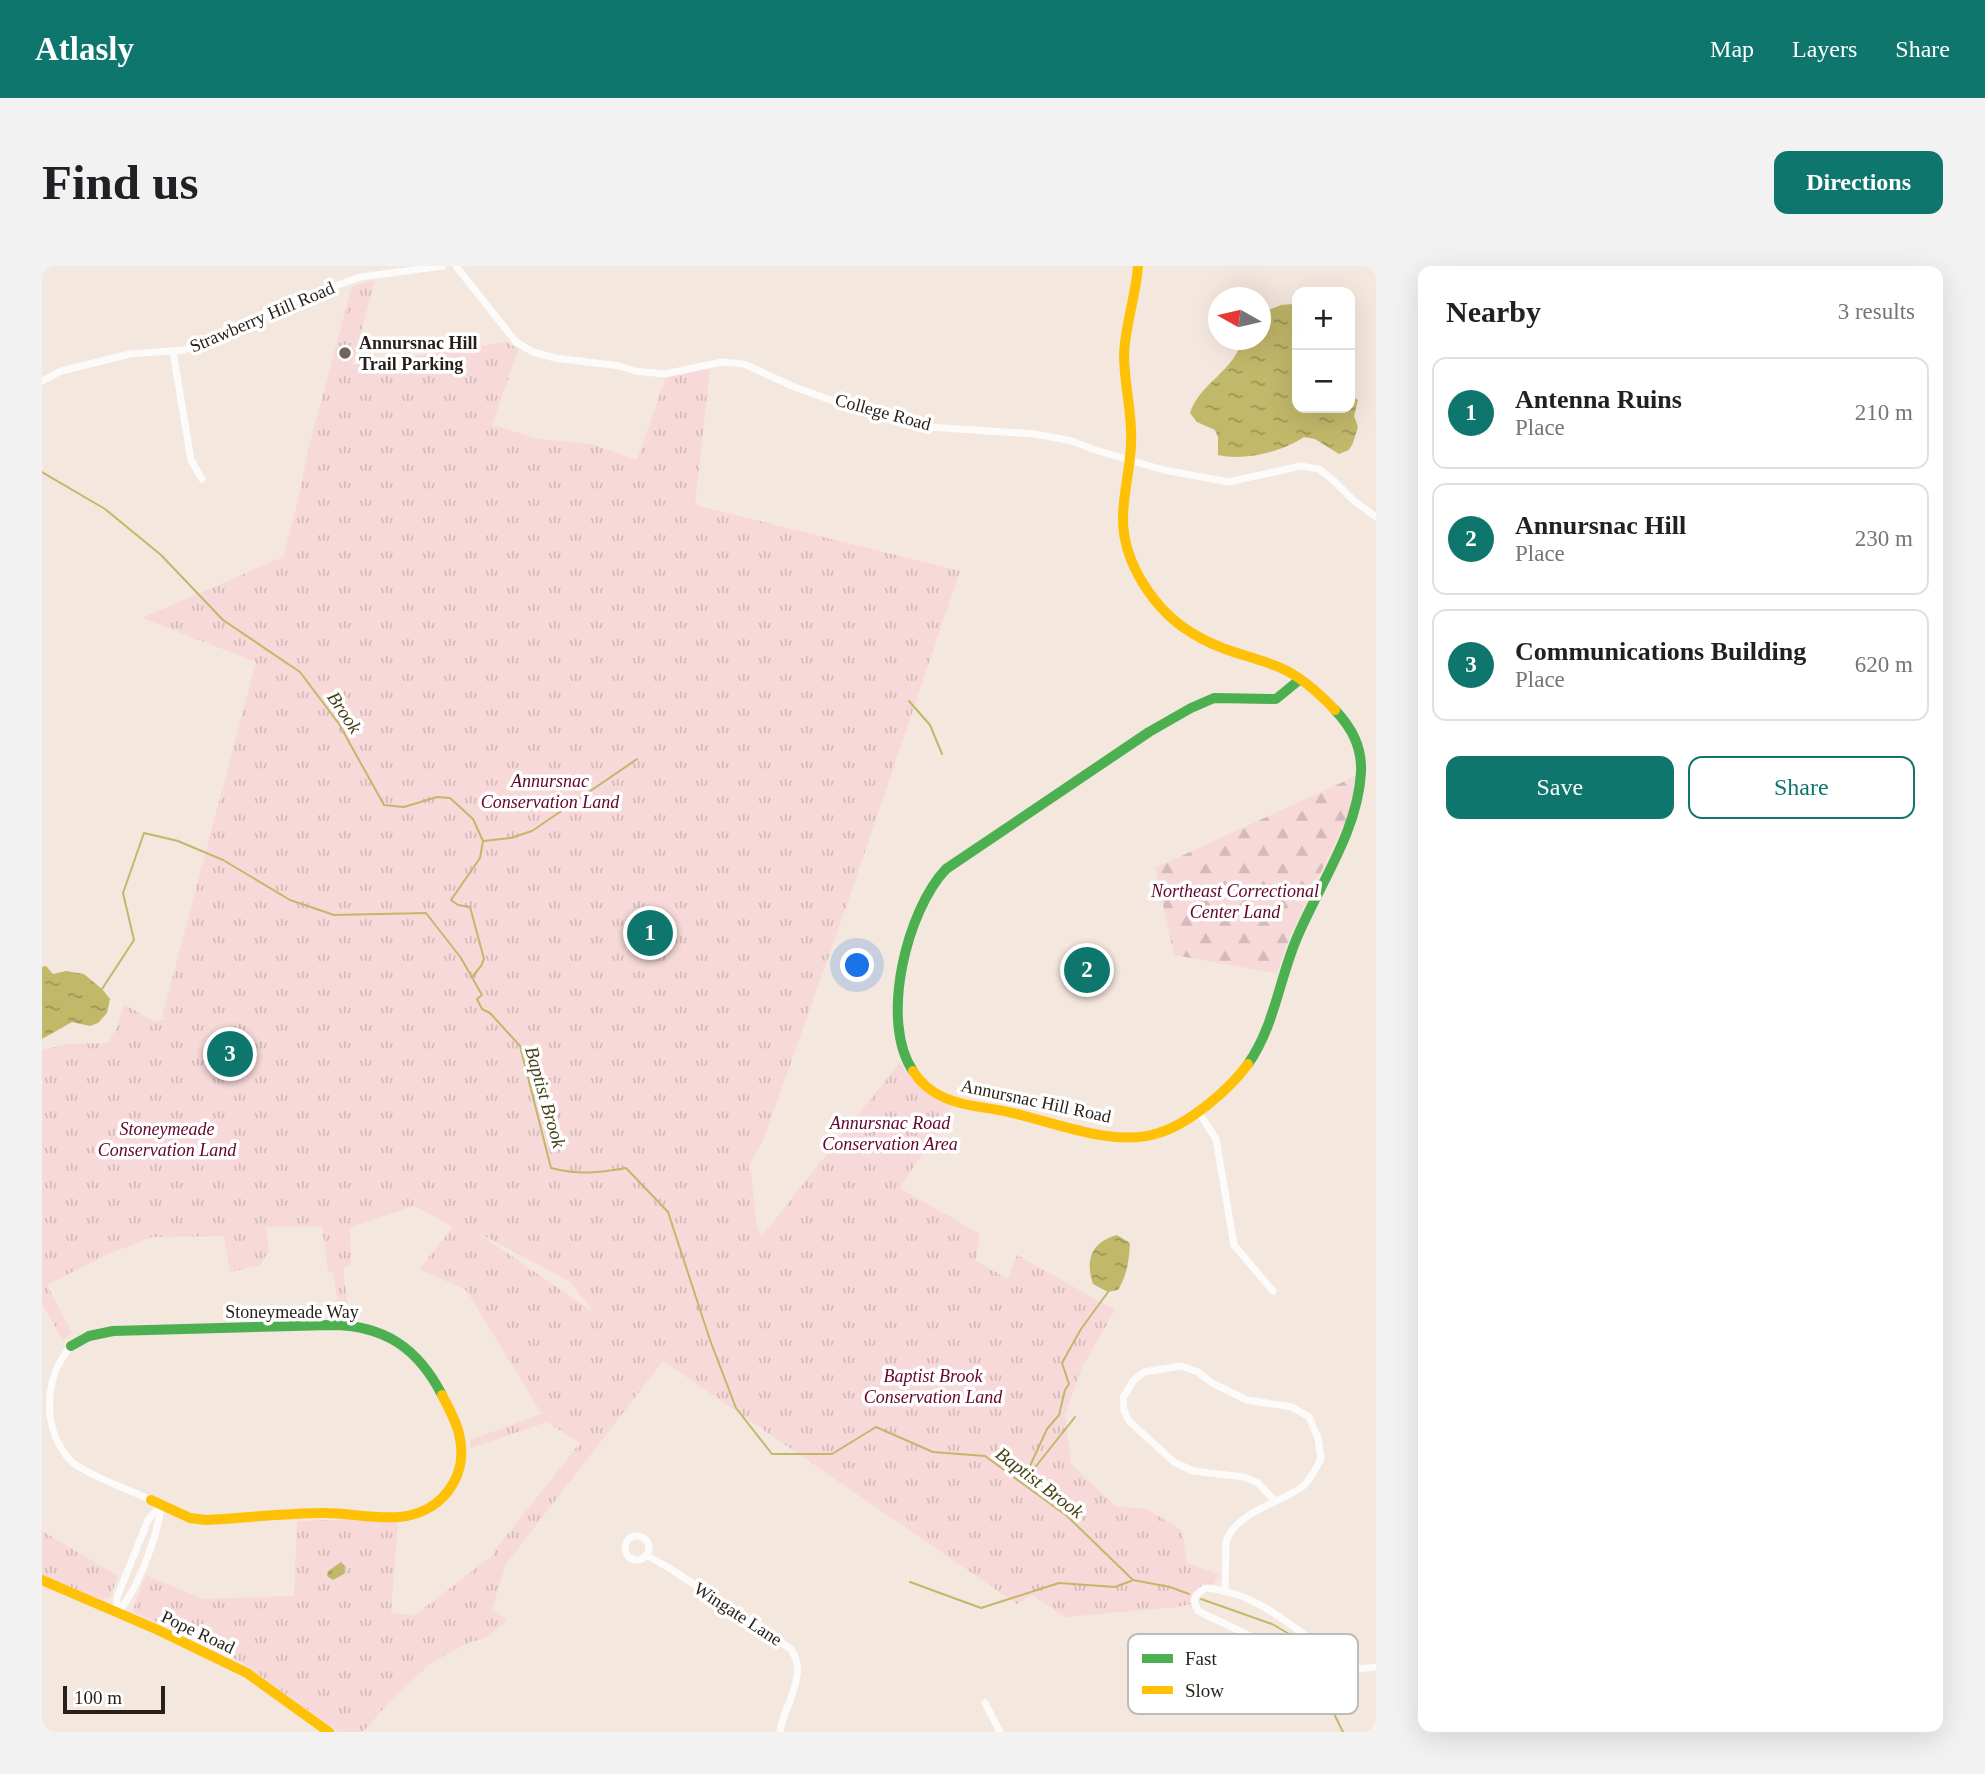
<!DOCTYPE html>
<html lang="en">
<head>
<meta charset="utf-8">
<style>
	:root { --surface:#fff; --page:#f2f2f2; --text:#202124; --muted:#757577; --line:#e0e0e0; --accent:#0f766e }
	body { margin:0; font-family:"Times New Roman",serif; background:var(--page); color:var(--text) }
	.controls { position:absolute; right:21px; top:21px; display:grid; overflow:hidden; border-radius:14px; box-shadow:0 7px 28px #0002 }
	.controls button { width:63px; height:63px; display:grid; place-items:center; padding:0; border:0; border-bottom:2px solid var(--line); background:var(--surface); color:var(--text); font:35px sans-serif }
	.compass { position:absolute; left:1166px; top:21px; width:63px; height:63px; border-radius:50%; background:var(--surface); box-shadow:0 7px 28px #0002; rotate:278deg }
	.scale { position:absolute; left:21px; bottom:18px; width:102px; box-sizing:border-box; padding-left:7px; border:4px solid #271f19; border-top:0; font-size:19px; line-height:24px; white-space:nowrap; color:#271f19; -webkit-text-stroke:5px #fff; paint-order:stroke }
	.you { position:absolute; left:816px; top:700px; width:24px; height:24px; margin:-18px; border:5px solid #fff; border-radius:50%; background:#1a73e8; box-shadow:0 0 0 10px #1a73e833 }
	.badge { display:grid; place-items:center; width:46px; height:46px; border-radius:50%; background:var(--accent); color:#fff; font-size:23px; font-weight:700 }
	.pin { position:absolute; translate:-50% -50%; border:4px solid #fff; box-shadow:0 2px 7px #0006 }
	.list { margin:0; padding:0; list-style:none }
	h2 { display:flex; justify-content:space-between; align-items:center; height:91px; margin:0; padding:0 28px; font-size:30px }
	h2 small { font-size:23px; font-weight:400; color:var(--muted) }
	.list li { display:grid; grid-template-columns:46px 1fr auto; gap:21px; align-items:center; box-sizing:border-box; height:112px; margin:0 14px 14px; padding:0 14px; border:2px solid var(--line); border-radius:14px }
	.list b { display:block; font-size:26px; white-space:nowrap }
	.list p { margin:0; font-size:23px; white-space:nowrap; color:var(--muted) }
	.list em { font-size:23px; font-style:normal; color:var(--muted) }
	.actions { display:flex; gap:14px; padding:21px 28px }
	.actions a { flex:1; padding:16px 0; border:2px solid var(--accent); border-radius:14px; text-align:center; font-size:24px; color:var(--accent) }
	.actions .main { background:var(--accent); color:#fff }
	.map { position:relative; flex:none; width:1334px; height:1466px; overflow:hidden; border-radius:14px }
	header { display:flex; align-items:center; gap:42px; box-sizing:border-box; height:98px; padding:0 35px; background:var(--accent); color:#fff }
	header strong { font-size:33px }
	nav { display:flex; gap:38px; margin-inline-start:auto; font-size:24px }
	.intro { display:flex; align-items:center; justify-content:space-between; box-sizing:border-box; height:168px; padding:0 42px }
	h1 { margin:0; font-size:49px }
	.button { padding:18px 32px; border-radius:14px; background:var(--accent); color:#fff; font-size:24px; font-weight:700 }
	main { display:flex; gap:42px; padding:0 42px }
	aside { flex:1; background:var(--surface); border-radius:14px; box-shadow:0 7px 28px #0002 }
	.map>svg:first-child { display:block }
	.grass { fill:url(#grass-tufts); fill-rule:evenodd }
	.forest { fill:url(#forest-firs) }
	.water { fill:url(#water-ripples) }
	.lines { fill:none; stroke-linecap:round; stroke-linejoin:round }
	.stream { stroke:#c2b86a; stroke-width:2 }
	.street { stroke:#fdfbfa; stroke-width:7 }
	.fast { stroke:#4caf50; stroke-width:10 }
	.slow { stroke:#ffc107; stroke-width:10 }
	.poi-dot { fill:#6f655e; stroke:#fff; stroke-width:2.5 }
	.labels { text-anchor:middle; stroke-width:7; stroke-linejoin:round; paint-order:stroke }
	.street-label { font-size:18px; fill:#271f19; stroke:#fff }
	.poi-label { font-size:18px; font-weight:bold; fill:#271f19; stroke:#fff; text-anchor:start }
	.park-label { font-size:18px; font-style:italic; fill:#65052a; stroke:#fff }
	.water-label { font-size:19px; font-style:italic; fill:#464216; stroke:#fff }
	.key { fill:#fff; stroke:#bebcba; stroke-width:2 }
	.key-label { font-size:19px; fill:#271f19 }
</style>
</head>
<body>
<header>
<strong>Atlasly</strong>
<nav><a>Map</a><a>Layers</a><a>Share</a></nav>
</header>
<div class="intro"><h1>Find us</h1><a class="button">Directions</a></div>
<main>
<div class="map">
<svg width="1334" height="1466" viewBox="0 0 1334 1466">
	<defs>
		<pattern id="grass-tufts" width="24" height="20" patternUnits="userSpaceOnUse" patternTransform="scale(1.75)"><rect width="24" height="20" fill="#f7d9d9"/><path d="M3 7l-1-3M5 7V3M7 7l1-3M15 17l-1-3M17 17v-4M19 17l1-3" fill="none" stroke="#d4baba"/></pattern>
		<pattern id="forest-firs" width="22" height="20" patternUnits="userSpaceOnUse" patternTransform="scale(1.75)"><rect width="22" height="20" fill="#f7d9d9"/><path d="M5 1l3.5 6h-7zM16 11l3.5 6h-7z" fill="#d4baba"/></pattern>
		<pattern id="water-ripples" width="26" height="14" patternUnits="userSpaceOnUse" patternTransform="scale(1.75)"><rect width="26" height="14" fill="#c2b86a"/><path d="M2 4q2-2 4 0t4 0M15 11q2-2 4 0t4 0" fill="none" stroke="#9e9556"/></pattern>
	</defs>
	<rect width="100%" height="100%" fill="#f4e7de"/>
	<g class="grass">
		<path d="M333 14 310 99 465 76 476 84 450 159 496 173 549 178 595 194 624 111 668 101 653 239 918 305 808 630 721 875 706 902 709 907 715 960 719 971 858 796C871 818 887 831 910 841L858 922 938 968 934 995 966 1013 975 989 1073 1044 1040 1101 1023 1149 1029 1198 1073 1240 1104 1243 1140 1264 1145 1297 1177 1308 1172 1318C1158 1317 1150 1324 1149 1338L1136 1341 1024 1351 990 1329 975 1338 621 1095 464 1298 450 1343 465 1355 441 1373 428 1376 389 1397 348 1435 321 1466H297L199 1396 159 1375 93 1347 91 1344 104 1309 161 1333 252 1330 255 1255 290 1254 356 1256 349 1346 372 1350 451 1289 453 1284 538 1177 505 1156 429 1182 428 1174 500 1148 424 1024 377 1003 411 961 373 940 308 961 309 998 301 1003 307 1050 298 1049 291 1006 286 1005 280 960 224 961 227 984 218 999 188 1006 182 970 110 971 64 989 5 1019 30 1067 21 1074 0 1037V784L26 778 66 777 76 759 82 738 113 756 123 753 120 751 214 396 100 352 241 291 255 239 266 184 310 20ZM437 967 529 1016 551 1046 437 968Z"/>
		<polygon points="0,1265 76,1310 68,1331 60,1334 0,1309"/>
	</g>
	<polygon class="forest" points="1314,510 1308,546 1248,670 1235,707 1132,689 1113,602"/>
	<g class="water">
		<path d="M1251 38H1255V142H1308V129L1316 134 1312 150 1316 161 1311 177 1307 184 1297 188 1273 173 1262 171C1240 186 1202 195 1176 189V171L1173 164 1155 156 1148 147C1157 118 1193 104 1200 74H1218L1219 47 1239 39Z"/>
		<polygon points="4,700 11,708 24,705 42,708 60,723 68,733 65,747 56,757 48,760 30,756 0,773 0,701"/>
		<path d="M1075 969 1088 977C1087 995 1085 1009 1076 1024L1066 1026 1051 1018C1043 994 1049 976 1075 969Z"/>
		<polygon points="299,1296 303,1300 302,1308 291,1314 285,1310 286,1305"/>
	</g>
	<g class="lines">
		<g class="stream">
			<polyline points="0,206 63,243 119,289 181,354 258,406 297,458 342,539 362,541 395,531 408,532 431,553 441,575 438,592 409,634 416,639 428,641 442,693 439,700 430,711"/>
			<polyline points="867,435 888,459 900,488"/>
			<polyline points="442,575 469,572 490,565 595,493"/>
			<path d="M60 723 92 674 81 627 102 567 136 575 181 594 248 634 292 649 384 647 419 692 440 729 435 733 440 743 448 747 478 780 509 902C536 909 557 907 584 902L626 946 668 1074 694 1142 730 1188H790L834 1161 891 1186 943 1190 1025 1250 1091 1314 1128 1321 1147 1328"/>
			<polyline points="983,1214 1033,1151"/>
			<polyline points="981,1215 1005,1163 1017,1149 1023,1124 1027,1118 1020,1097 1039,1063 1066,1026"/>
			<polyline points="868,1316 939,1342 1017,1317 1073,1321 1089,1315"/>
			<polyline points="1159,1333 1230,1358 1273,1383 1271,1397"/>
			<polyline points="1270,1403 1301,1466"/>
		</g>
		<g class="street">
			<polyline points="414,0 474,76 491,86 513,92 578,100 593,105 623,108 680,96 702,98 750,120 816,144 887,161 993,168 1030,175 1053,184 1122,204 1187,216 1259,200 1277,203 1292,215 1312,235 1334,251"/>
			<polyline points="131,86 149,194 160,213"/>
			<polyline points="0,115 19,105 88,88 142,84 213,55 246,37 318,11 401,0"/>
			<polyline points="1156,845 1174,873 1192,979 1231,1025"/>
			<path d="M29 1080C0 1113 0 1167 31 1197 54 1213 84 1222 109 1234"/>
			<circle cx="595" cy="1282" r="12"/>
			<path d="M604 1289 629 1303 749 1383C767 1410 742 1438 738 1466"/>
			<path d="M1183 1326 1184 1275C1196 1245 1236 1238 1260 1221 1268 1215 1274 1202 1279 1193L1276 1172 1267 1151 1250 1141 1205 1134 1170 1117 1156 1106 1139 1100 1102 1106 1091 1115 1081 1132 1082 1145 1087 1155 1132 1196 1151 1205 1202 1211 1216 1217 1233 1235"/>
			<path d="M75 1347C95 1326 116 1269 119 1240"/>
			<polyline points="75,1348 75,1331 106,1254 119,1239"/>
			<path d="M1315 1403C1263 1378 1226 1326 1163 1322L1154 1329 1152 1335 1156 1345 1273 1401C1293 1405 1314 1403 1334 1401"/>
			<polyline points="943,1437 958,1466"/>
		</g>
		<g class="fast">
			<path d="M1206 798C1232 761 1237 715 1254 674 1276 620 1316 566 1319 506 1320 481 1310 462 1293 444"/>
			<path d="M871 805C837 755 865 644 904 603L1107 466 1149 442 1172 432 1234 433 1256 415"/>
			<path d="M29 1080 47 1070 71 1065 289 1059C342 1059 376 1082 400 1129"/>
		</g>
		<g class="slow">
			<path d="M1096 0C1094 30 1083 59 1082 89 1082 119 1091 149 1089 179 1088 204 1081 228 1081 253 1081 297 1113 345 1150 367 1180 386 1208 389 1239 402 1259 411 1278 428 1293 444"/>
			<path d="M871 805C879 818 889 826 903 832 923 841 945 841 966 846 1010 855 1069 881 1113 868 1145 860 1187 824 1206 798"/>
			<path d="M109 1234 148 1252 164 1254C203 1252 243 1247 282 1247 307 1247 332 1253 357 1251 397 1248 426 1213 418 1173 416 1158 407 1143 400 1129"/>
			<polyline points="0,1314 116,1364 205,1407 287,1466"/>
		</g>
	</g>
	<circle class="poi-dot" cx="303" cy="87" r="7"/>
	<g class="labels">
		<g class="street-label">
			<text transform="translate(220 51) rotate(-23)" y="6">Strawberry Hill Road</text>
			<text transform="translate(841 146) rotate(15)" y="6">College Road</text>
			<text transform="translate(994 835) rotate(12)" y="6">Annursnac Hill Road</text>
			<text x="250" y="1052">Stoneymeade Way</text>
			<text transform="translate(696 1348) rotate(33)" y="6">Wingate Lane</text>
			<text transform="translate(156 1366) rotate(25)" y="6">Pope Road</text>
		</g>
		<g class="poi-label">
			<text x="317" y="83">Annursnac Hill<tspan x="317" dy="21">Trail Parking</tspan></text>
		</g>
		<g class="park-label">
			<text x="508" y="521">Annursnac<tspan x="508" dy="21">Conservation Land</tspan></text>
			<text x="1193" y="631">Northeast Correctional<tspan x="1193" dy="21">Center Land</tspan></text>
			<text x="848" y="863">Annursnac Road<tspan x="848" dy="21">Conservation Area</tspan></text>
			<text x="125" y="869">Stoneymeade<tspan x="125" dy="21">Conservation Land</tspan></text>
			<text x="891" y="1116">Baptist Brook<tspan x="891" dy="21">Conservation Land</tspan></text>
		</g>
		<g class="water-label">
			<text transform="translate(303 446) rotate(56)" y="7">Brook</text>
			<text transform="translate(504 831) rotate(74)" y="7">Baptist Brook</text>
			<text transform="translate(998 1216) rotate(37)" y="7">Baptist Brook</text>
		</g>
	</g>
	<rect x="1086" y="1368" width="230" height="80" rx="10" class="key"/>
	<rect x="1100" y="1388" width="31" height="9" fill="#4caf50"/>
	<rect x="1100" y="1420" width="31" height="8" fill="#ffc107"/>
	<g class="key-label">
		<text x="1143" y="1399">Fast</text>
		<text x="1143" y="1431">Slow</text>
	</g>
</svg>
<div class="controls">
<button>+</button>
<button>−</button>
</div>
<svg class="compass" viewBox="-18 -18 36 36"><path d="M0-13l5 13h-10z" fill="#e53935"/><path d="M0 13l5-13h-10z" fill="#757577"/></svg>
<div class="scale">100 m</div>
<div class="you"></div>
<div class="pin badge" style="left:608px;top:667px">1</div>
<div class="pin badge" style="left:1045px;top:704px">2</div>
<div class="pin badge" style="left:188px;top:788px">3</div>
</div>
<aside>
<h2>Nearby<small>3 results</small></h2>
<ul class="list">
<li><span class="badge">1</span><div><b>Antenna Ruins</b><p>Place</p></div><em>210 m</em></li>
<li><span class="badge">2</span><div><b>Annursnac Hill</b><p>Place</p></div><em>230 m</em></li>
<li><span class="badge">3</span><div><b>Communications Building</b><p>Place</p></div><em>620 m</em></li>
</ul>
<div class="actions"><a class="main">Save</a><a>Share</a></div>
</aside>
</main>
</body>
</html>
